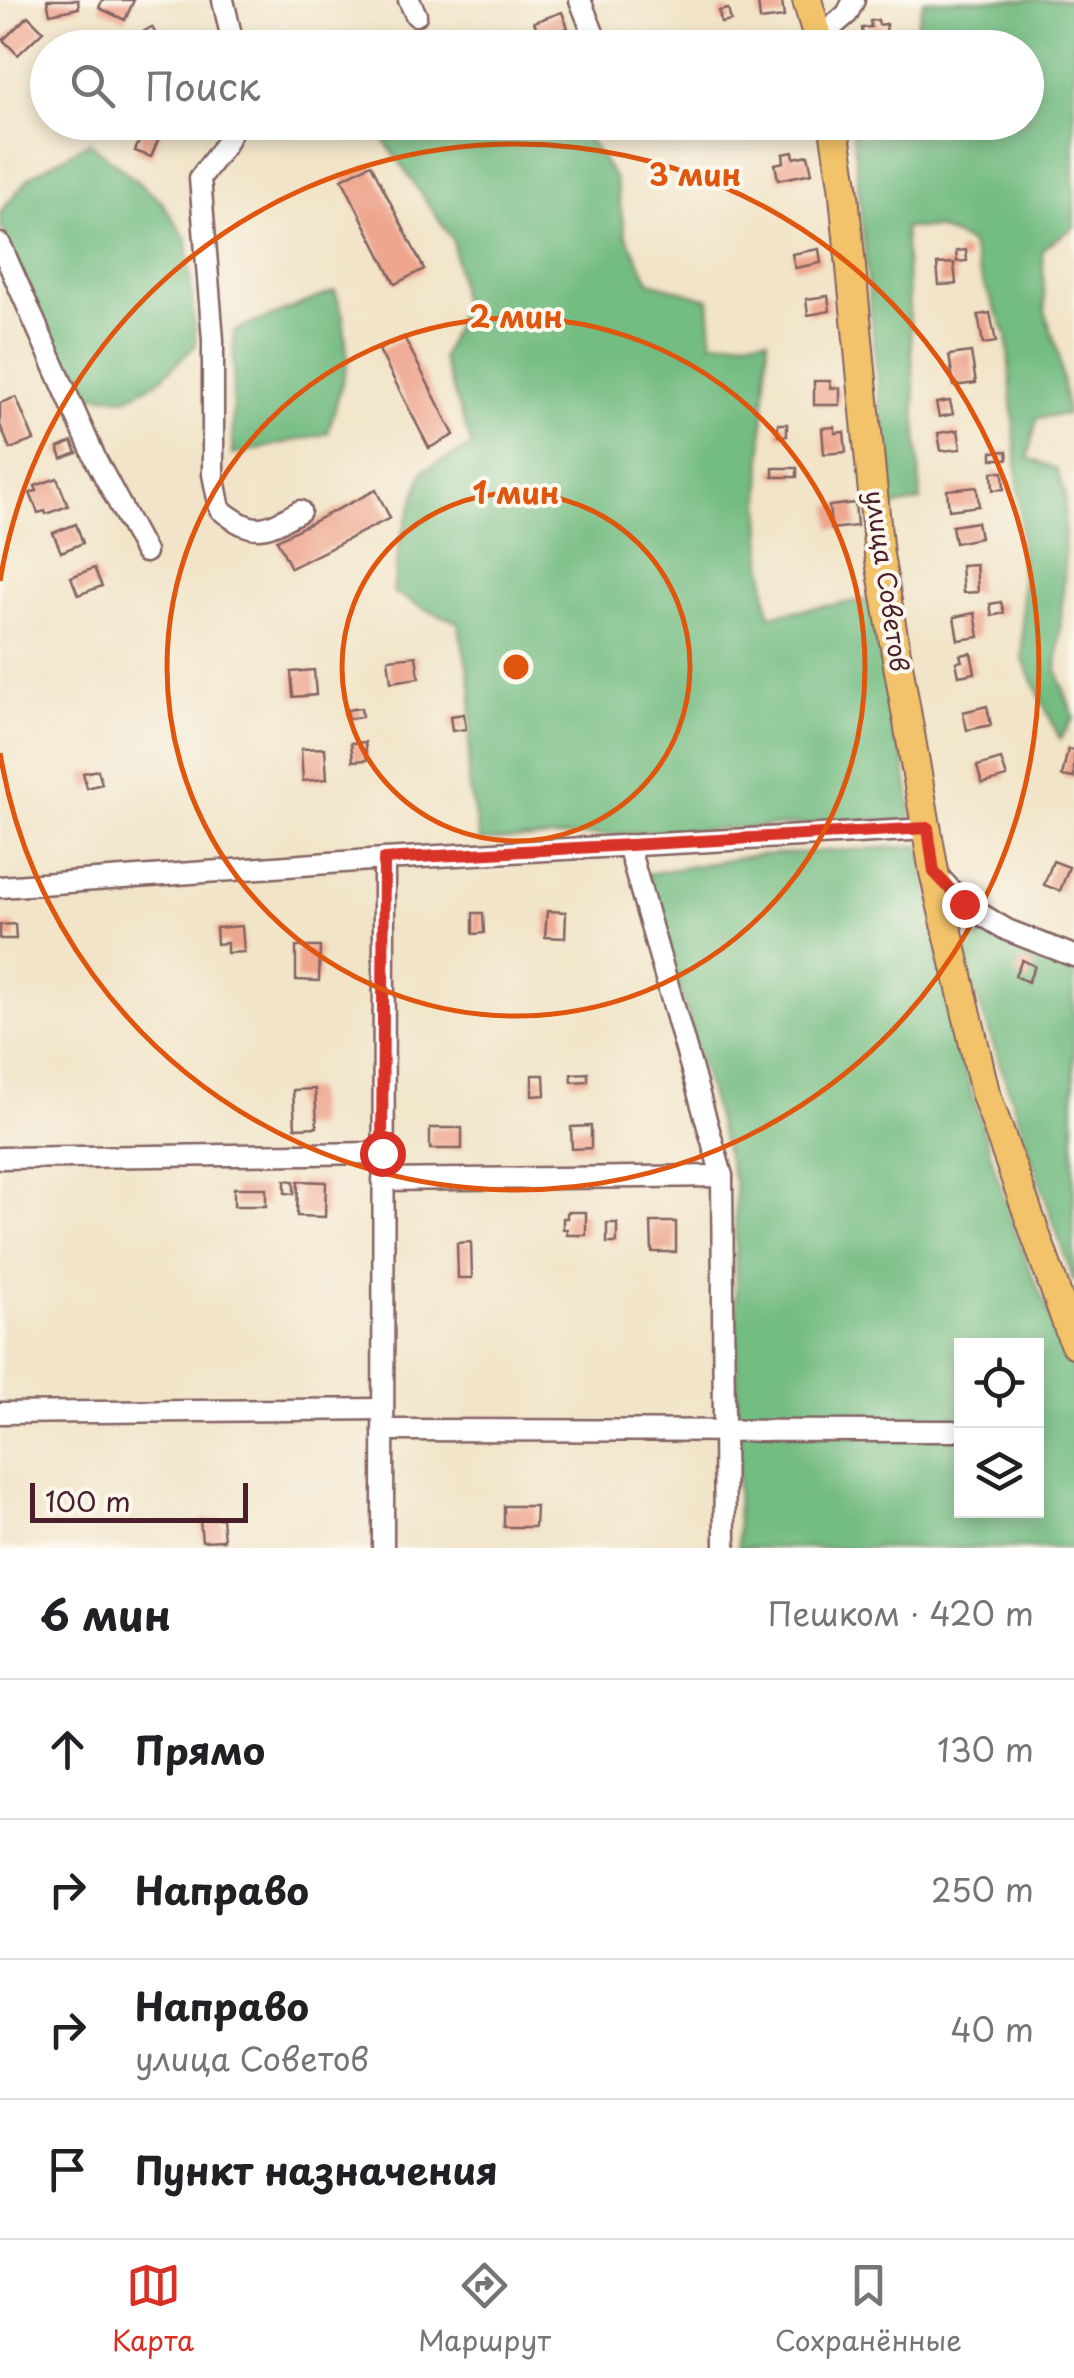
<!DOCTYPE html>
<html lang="ru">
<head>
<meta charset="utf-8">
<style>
	:root { --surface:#fff; --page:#f2f2f2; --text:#202124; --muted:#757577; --line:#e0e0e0; --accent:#d93025 }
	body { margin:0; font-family:"Playpen Sans",sans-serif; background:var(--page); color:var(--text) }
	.controls { position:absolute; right:30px; bottom:30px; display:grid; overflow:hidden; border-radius:0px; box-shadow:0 5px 15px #0003 }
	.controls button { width:90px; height:90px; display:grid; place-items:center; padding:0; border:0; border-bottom:2px solid var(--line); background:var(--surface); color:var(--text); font:50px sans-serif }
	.scale { position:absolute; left:30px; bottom:25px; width:218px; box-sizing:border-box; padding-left:10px; border:5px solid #4a1f2b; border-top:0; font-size:28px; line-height:35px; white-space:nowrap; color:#4a1f2b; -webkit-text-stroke:8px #fbf7ec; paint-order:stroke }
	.stop { position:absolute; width:30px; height:30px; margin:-22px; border:8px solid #d93025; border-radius:50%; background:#fff }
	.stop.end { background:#d93025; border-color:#fff; box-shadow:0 2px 10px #0008 }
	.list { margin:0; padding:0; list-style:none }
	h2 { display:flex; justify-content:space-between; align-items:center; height:130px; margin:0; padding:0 40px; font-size:42px }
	h2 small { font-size:32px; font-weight:400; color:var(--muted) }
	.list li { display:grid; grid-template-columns:65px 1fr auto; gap:30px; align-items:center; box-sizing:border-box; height:140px; padding:0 40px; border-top:2px solid var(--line) }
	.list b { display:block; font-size:38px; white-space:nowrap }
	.list p { margin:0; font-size:32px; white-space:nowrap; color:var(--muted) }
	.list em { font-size:32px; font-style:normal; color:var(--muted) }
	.icon { flex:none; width:55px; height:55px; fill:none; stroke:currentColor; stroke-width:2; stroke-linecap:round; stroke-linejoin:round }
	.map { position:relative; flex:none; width:1074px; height:1548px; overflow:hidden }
	.search { position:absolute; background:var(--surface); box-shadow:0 5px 15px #0003; left:30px; right:30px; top:30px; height:110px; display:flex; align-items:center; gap:25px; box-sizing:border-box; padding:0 35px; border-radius:55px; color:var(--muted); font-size:38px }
	.sheet { height:690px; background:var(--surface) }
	nav { display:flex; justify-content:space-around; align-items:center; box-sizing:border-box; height:140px; border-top:2px solid var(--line); background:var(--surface); font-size:28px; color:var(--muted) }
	nav a { display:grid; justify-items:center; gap:5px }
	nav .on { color:var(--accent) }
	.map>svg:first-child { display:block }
	.forest { fill:#73bc82; stroke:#5e6e56; stroke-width:2.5; fill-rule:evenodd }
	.building { fill:#efa68f }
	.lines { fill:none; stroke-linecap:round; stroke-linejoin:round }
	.minor-casing { stroke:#846462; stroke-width:25 }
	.major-casing { stroke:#846462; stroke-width:32 }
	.minor { stroke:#fff; stroke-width:20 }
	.major { stroke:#f2c36a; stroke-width:28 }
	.route { stroke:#d93025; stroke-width:12 }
	.ring { fill:none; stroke:#e0560e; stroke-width:5 }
	.labels { text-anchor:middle; stroke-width:8; stroke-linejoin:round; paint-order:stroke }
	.street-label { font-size:25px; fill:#4a1f2b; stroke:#fbf7ec }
	.centre { fill:#e0560e; stroke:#fbf7ec; stroke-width:5 }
	.ring-label { font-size:30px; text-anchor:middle; font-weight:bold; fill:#e0560e; stroke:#fbf7ec; stroke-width:8; stroke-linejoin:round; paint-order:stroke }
</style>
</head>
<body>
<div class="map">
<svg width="1074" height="1548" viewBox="0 0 1074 1548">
	<rect width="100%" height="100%" fill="#fbf7ec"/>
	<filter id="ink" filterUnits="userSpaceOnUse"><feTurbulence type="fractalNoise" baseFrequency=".01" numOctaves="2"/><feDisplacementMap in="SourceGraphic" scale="20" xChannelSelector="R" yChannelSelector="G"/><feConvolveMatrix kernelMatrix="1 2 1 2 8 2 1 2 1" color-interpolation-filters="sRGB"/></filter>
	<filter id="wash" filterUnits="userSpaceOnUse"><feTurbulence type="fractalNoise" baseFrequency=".0048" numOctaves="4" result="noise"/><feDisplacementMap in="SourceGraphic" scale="40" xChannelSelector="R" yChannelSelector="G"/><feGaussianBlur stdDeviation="2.25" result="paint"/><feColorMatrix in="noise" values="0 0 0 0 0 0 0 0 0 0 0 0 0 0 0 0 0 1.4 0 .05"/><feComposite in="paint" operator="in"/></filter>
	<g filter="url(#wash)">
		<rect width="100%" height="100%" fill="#f1e4c8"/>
		<g class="forest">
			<polygon points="924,0 1074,0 1074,227 1042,249 1045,312 1059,355 1067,414 1037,418 1028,458 1056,469 1065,493 1064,579 1057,671 1074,718 1060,739 1023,660 1020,507 1007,335 979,273 970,243 936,228 904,228 921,501 890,507 852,123 1026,122 1026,48 910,47"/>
			<path d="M569 122 581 128 615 179 626 236 650 282 709 299 712 342 768 338C763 431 755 522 769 615L878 598 913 819 480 841 468 783 472 690 458 622 427 610 393 592 400 540 424 470 472 446 442 358 462 308 453 240 384 140 376 123Z"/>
			<polygon points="89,142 161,201 187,240 196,345 157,382 126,398 76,393 0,224 0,212 31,176"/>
			<polygon points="335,291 343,316 348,361 328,433 232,455 234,331"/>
			<path d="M920 846 964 1067 1016 1236 1074 1374V1548H738L735 1184 647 874 757 855ZM962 1346H1036V1510H962Z"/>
			<polygon points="987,929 1074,966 1074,1283 962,952"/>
		</g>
		<g id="blocks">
			<g class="building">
				<polygon points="47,0 78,0 79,8 50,14"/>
				<polygon points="102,0 134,0 125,20 99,8"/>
				<polygon points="758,0 782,1 784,17 760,20"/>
				<polygon points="728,9 731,21 721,23 719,11"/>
				<polygon points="562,12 568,28 541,39 534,22"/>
				<polygon points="28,16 43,31 18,55 3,40"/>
				<polygon points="878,20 879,25 886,24 888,48 864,48 862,28 871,27 870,21"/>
				<polygon points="152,27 163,48 143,48 137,35"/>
				<polygon points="571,35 575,45 559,48 556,41"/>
				<polygon points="145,126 161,133 151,157 135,151"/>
				<polygon points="793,152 794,158 808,155 812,173 778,180 775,164 784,162 783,154"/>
				<polygon points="371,164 424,269 395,284 342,179"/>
				<polygon points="819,249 821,263 795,268 792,254"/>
				<polygon points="966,250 967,261 957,262 956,251"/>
				<polygon points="954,263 956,284 939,285 937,264"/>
				<polygon points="828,296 830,311 808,315 806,299"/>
				<polygon points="990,313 996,342 983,344 978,315"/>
				<polygon points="404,337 454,435 429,448 379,350"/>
				<polygon points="971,352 976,383 954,386 949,355"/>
				<polygon points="814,381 830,381 831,388 840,388 840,405 814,405"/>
				<polygon points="16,397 34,440 10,449 0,425 0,403"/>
				<polygon points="950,401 953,414 939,417 936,403"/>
				<rect x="778" y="424" width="9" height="12"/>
				<polygon points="835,427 835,433 844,432 846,452 824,454 822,428"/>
				<polygon points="958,430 961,449 941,451 938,433"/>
				<polygon points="72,442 77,453 62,459 58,448"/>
				<polygon points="1007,451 1008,459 992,459 992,452"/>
				<rect x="773" y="468" width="24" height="9"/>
				<polygon points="992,472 1003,472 1004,489 993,490"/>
				<polygon points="57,478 68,506 46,514 45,511 38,513 30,493 37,491 35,486"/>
				<polygon points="977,487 979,506 949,510 947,490"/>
				<polygon points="376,490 390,518 291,568 277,540"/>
				<polygon points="855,503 857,526 831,529 829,506"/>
				<polygon points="977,522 980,538 955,543 952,526"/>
				<polygon points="76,524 83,543 61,552 53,533"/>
				<polygon points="976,564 978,592 963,593 961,565"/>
				<polygon points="94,568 102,586 78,595 71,577"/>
				<polygon points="1001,602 1004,613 992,616 990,604"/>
				<polygon points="975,613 979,637 958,640 954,617"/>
				<polygon points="971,653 975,673 959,676 956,662 962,661 960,655"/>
				<polygon points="416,656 419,678 391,682 388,659"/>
				<polygon points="314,670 316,695 293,697 291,672"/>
				<polygon points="987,706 991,725 967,730 963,712"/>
				<polygon points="361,708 362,717 349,719 347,710"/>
				<polygon points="464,714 466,729 452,731 450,716"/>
				<polygon points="365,742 367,760 353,761 351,743"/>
				<polygon points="325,748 327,779 303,781 301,749"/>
				<polygon points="1068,749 1074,750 1074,778 1062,776"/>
				<polygon points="1001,759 1007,777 982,784 977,766"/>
				<polygon points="98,770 102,784 87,788 83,773"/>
				<polygon points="1053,861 1069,867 1060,891 1044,885"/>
				<polygon points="547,911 566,912 565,938 545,937"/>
				<polygon points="473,913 483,913 484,933 473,934"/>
				<polygon points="15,924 16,939 0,939 0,925"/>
				<polygon points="242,926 244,952 227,953 227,943 217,944 216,928"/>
				<polygon points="296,947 320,947 319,981 296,980"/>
				<polygon points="1022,960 1035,966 1028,982 1015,976"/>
				<polygon points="588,1073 588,1081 572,1082 571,1074"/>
				<polygon points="532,1075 544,1075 545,1095 532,1096"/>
				<polygon points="315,1089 317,1127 295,1128 293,1090"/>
				<polygon points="591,1126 591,1148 572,1149 571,1127"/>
				<rect x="430" y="1128" width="32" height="21"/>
				<polygon points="285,1180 294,1181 294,1194 285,1193"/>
				<polygon points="298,1181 326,1182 325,1217 297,1216"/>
				<rect x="234" y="1188" width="32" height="18"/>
				<polygon points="567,1212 586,1212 586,1235 567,1235 567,1229 563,1229 563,1218 567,1218"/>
				<polygon points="651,1222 676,1222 676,1252 652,1252"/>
				<rect x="607" y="1223" width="10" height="20"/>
				<polygon points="471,1242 472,1278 458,1278 457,1243"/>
				<polygon points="504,1506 536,1506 535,1527 504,1527"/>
				<polygon points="222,1518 224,1540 202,1541 200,1520"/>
			</g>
		</g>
	</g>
	<g filter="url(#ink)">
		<use href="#blocks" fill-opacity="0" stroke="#846462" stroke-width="2.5"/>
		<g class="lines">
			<g class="minor-casing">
				<g id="minor">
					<polyline points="223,0 234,48"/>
					<polyline points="409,0 416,15"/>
					<polyline points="580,0 599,48"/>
					<polyline points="820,37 847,14 854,0"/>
					<path d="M236 122 224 146 200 178 213 340V474L220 509C254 537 264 531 300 511"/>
					<polyline points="0,244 96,460 145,552"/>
					<polyline points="628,845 722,1176 725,1548"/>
					<polyline points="935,873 964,904 1007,930 1074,956"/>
					<polyline points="0,887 384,859 928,829"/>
					<polyline points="0,1158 382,1153"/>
					<polyline points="383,1180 722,1176"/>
					<polyline points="0,1413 383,1409"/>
					<polyline points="383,1430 954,1431"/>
					<polyline points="383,1548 384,859"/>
				</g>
			</g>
			<g class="major-casing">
				<g id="major">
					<polyline points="807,0 821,48"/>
					<polyline points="833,122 843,185 879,555 934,872 985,1092 1074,1343"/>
				</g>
			</g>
			<use href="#minor" class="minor"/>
			<use href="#major" class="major"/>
		</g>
	</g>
	<g class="lines" filter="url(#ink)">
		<polyline class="route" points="382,1153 384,859 928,828 934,872 964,904"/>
	</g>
	<g class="ring">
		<circle cx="516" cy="667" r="174"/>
		<circle cx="516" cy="667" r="349"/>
		<path d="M0 581A523 523 0 1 1 0 753"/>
	</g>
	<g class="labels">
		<g class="street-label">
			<text transform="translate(887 581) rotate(82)" y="9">улица Советов</text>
		</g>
	</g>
	<circle cx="516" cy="667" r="15" class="centre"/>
	<g class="ring-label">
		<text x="695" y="186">3 мин</text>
		<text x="516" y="328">2 мин</text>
		<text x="516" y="504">1 мин</text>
	</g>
</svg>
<div class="controls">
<button><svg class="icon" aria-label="locate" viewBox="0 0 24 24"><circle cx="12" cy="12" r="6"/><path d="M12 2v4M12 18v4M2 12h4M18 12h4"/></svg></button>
<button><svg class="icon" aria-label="layers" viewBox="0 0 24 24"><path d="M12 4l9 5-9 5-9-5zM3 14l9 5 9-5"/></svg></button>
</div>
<div class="scale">100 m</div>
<div class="stop" style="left:382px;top:1153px"></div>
<div class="stop end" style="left:964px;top:904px"></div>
<div class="search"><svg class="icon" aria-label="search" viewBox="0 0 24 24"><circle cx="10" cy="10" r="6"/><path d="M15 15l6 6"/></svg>Поиск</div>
</div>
<section class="sheet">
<h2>6 мин<small>Пешком · 420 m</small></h2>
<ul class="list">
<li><svg class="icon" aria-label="ahead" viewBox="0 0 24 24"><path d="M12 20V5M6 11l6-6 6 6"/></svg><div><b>Прямо</b></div><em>130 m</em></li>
<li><svg class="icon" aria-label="right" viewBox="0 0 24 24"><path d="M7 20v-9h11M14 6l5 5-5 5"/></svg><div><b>Направо</b></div><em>250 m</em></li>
<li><svg class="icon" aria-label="right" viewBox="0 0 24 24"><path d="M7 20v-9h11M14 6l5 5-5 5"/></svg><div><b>Направо</b><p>улица Советов</p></div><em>40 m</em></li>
<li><svg class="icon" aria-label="arrive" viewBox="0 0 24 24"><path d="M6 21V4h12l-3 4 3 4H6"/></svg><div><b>Пункт назначения</b></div></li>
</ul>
</section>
<nav>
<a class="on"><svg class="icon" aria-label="map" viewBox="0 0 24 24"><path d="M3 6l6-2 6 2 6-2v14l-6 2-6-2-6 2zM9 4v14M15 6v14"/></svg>Карта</a>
<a><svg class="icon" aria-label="directions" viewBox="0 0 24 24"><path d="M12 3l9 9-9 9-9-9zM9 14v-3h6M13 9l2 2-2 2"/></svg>Маршрут</a>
<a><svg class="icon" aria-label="saved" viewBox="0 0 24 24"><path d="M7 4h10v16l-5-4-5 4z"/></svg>Сохранённые</a>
</nav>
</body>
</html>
